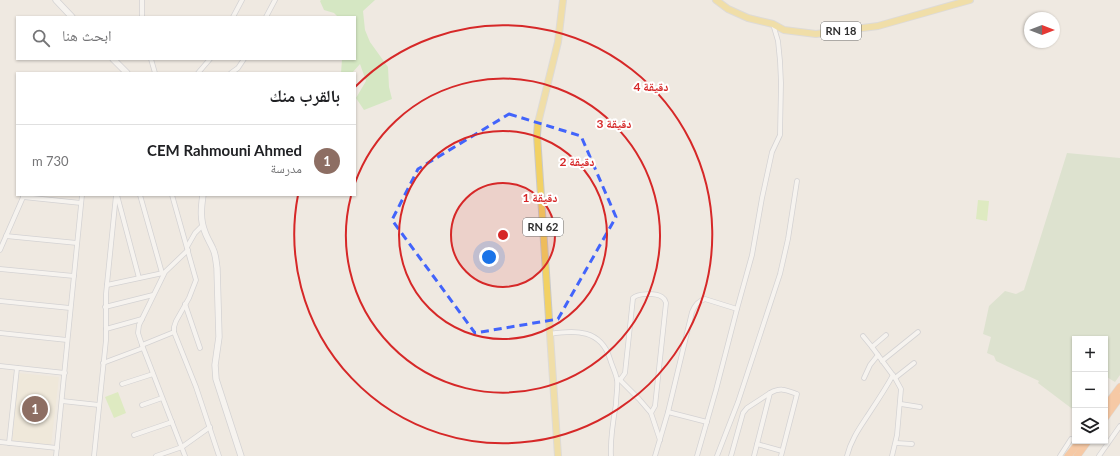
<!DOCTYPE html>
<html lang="ar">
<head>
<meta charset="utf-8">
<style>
	:root { --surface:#fff; --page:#f2f2f2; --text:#202124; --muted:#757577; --line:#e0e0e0; --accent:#0b8043 }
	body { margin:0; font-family:Lato,"Noto Naskh Arabic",sans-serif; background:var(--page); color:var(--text); direction:rtl }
	.controls { position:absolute; right:12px; bottom:12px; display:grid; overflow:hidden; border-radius:0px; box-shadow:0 1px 3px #0004 }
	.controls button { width:36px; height:36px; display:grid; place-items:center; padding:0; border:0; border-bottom:1px solid var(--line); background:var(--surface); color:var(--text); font:20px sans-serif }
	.compass { position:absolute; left:1024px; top:12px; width:36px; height:36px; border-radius:50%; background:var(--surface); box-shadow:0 1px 3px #0004; rotate:90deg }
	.you { position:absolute; left:489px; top:257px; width:14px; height:14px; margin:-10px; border:3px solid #fff; border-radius:50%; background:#1a73e8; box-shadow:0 0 0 6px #1a73e833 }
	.badge { display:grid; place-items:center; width:26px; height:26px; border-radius:50%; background:var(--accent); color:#fff; font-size:13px; font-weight:700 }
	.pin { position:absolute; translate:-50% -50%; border:2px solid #fff; box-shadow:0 1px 4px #0006 }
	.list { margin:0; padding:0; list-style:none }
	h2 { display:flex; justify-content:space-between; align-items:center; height:52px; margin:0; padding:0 16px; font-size:17px }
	h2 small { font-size:13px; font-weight:400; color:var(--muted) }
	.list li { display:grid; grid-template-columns:26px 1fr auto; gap:12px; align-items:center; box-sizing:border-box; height:72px; padding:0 16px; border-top:1px solid var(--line) }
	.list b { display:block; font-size:15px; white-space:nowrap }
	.list p { margin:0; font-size:13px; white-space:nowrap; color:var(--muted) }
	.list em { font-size:13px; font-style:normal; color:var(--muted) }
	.icon { flex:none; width:22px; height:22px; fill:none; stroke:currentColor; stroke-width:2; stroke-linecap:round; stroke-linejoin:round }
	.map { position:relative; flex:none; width:1120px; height:456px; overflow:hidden; direction:ltr }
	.search { position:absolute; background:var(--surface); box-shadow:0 1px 3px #0004; left:16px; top:16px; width:340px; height:44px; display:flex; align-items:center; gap:10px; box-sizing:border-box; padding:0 14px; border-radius:0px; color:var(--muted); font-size:15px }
	.panel { position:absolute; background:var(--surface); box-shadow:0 1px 3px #0004; left:16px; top:72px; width:340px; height:124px; border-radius:0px; direction:rtl }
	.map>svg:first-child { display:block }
	.education { fill:#f0e6d1 }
	.green { fill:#b6e59e }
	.cemetery { fill:#c8d9b8 }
	.pitch { fill:#c9ec9a }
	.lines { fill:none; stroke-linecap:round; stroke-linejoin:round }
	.street-casing { stroke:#b4b7c1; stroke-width:5.5 }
	.secondary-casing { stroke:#b4b7c1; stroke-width:7 }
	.primary-casing { stroke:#c9c9c9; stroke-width:8 }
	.highway-casing { stroke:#c9c9c9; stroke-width:8 }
	.street { stroke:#fff; stroke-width:4 }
	.secondary { stroke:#fff; stroke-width:5.5 }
	.primary { stroke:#f2d163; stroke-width:6 }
	.highway { stroke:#ffa35c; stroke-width:7 }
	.marked { fill:none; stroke:#4264fb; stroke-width:3; stroke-dasharray:8 5; stroke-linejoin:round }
	.ring { fill:none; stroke:#d62828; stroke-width:2 }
	.labels { text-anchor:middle; stroke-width:4; stroke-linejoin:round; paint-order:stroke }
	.shield { fill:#fff; stroke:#6d6d6d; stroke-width:1 }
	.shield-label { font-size:11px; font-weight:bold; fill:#2e2e2e }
	.centre { fill:#d62828; stroke:#fff; stroke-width:2 }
	.ring-label { font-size:12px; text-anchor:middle; font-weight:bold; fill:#d62828; stroke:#fff; stroke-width:4; stroke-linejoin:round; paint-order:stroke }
</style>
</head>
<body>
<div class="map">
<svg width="1120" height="456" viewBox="0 0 1120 456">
	<rect width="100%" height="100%" fill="#efe9e1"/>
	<polygon class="education" points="19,373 59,377 51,446 12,442"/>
	<polygon class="green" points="321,0 375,0 363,11 365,30 370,42 388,67 389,87 392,99 364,110 356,98 366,81 360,64 352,73 341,73 342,59 355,59 355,17 338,17 334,13 324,10 320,1"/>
	<polygon class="cemetery" points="1067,153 1120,158 1120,375 1115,382 1105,376 1105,339 1075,339 1075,411 1038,383 1039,381 996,361 994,356 987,353 991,337 983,334 989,306 1005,291 1016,294 1024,290"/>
	<g class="pitch">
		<polygon points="978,200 989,201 987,221 976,219"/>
		<polygon points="118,392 126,413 114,418 105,397"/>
	</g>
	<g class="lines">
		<g class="street-casing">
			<g id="street">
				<polyline points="142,17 142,0"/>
				<polyline points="233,17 242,0"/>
				<polyline points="266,17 275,0"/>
				<polyline points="151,59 155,73"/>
				<polyline points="198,73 210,59"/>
				<polyline points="231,73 238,68 244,59"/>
				<polyline points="117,195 139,278"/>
				<polyline points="140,195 162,273"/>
				<polyline points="172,195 196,280 189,298 176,321 174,327 174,332 196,387 219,456"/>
				<polyline points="23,197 81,203"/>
				<polyline points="6,236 77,243"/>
				<polyline points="187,247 195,233 203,225"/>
				<polyline points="0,250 24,195"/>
				<polyline points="0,269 74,276"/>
				<polyline points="107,285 163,273"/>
				<polyline points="0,301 70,308"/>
				<polyline points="185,304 200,348"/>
				<polyline points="105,307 153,295"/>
				<polyline points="106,329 142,319"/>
				<polyline points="0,333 67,340"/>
				<path d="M550 334C575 330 601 329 610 359 612 366 616 373 617 380 618 387 616 396 616 404 613 421 610 439 611 456"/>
				<polyline points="863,336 872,347 895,378 901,389 897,435 892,456"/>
				<polyline points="142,345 174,332"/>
				<polyline points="872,347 886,335"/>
				<polyline points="882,361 918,332"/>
				<polyline points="103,363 143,348"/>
				<polyline points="0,366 65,373"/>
				<polyline points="864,378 870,365 878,355"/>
				<polyline points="895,378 914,363"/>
				<path d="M617 379 620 380 625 373 633 298C638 293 656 293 662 297 665 299 665 300 666 303L655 406 651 413 660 440"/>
				<polyline points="620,380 639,399 651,413"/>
				<polyline points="122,384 153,374"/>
				<polyline points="62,401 99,405"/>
				<polyline points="901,404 920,407"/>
				<polyline points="142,405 162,398"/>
				<polyline points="668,412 707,422"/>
				<polyline points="134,435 172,422"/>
				<polyline points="0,442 57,448"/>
				<polyline points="9,443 17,368"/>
				<polyline points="896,443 912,444"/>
				<polyline points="757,444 782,451"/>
				<polyline points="56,456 82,195"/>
				<polyline points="94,456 106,340 106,294 116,195"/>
				<polyline points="156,456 182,447 210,427"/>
				<polyline points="185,456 142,345 138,333 139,325 165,272 188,250"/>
				<path d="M655 456 668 412 692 312C695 305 698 301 705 299L737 309"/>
				<polyline points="697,456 716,390 737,309 752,255 762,198 772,152 780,135 781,83 780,61 778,41 773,24"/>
				<polyline points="717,456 738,402 780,274 788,239 797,181"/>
				<polyline points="731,456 743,413 747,408 770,393"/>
				<path d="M754 456 770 393C781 387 786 390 797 394L781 456"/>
				<path d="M847 456C851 439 861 426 870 412 878 400 886 388 893 375"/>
				<polyline points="1060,456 1071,439"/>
				<polyline points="1099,456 1120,426"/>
			</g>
		</g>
		<g class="secondary-casing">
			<g id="secondary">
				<polyline points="56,0 72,17"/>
				<polyline points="113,59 127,73"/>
				<path d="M203 195C201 208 200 220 205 232 207 238 211 244 213 249 216 255 216 262 217 268L219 337 215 365 216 379 241 456"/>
			</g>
		</g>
		<g class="primary-casing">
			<g id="primary">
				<polyline points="716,0 728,9 748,18 773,24 784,30 816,34 878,26 970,0"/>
				<polyline points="558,456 537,135 538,123 558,42 563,0"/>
			</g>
		</g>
		<g class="highway-casing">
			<g id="highway">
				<polyline points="1105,407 1120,387"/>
				<polyline points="1105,418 1120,397"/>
				<polyline points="1068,456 1080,441"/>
				<polyline points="1077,456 1088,441"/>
			</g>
		</g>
		<use href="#street" class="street"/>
		<use href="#secondary" class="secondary"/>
		<use href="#primary" class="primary"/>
		<use href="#highway" class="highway"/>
	</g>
	<path d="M0 0H1120V456H0ZM509 114 581 136 616 217 558 319 475 333 392 220 418 169Z" fill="#efe9e1" fill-opacity=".55" fill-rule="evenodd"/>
	<path class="marked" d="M509 114 581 136 616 217 558 319 475 333 392 220 418 169Z"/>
	<circle cx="503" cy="235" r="52" fill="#d62828" fill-opacity=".12"/>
	<g class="ring">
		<circle cx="503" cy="235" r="52"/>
		<circle cx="503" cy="235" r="104"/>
		<path d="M355 183A157 157 0 1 1 351 196"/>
		<path d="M355 87A209 209 0 1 1 298 195"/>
	</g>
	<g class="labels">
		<g class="shield">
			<rect x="821" y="22" width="40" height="18" rx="3"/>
			<rect x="523" y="218" width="40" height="18" rx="3"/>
		</g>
		<g class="shield-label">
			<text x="841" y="35">RN 18</text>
			<text x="543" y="231">RN 62</text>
		</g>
	</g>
	<circle cx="503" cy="235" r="6" class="centre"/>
	<g class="ring-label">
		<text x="651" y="91">4 دقيقة</text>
		<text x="614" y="128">3 دقيقة</text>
		<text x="577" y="166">2 دقيقة</text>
		<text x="540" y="202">1 دقيقة</text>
	</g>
</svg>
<div class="controls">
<button>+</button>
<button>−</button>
<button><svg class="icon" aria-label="layers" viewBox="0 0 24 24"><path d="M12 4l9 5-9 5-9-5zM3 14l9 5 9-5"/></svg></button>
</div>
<svg class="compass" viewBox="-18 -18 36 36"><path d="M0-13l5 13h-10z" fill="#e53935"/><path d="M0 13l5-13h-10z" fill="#757577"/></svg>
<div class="you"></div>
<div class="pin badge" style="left:35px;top:409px;background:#8d6e63">1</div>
<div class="search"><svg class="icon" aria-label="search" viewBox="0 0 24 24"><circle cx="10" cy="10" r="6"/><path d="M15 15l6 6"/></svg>ابحث هنا</div>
<section class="panel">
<h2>بالقرب منك<small></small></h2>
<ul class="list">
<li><span class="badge" style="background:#8d6e63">1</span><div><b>CEM Rahmouni Ahmed</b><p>مدرسة</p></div><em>730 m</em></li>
</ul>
</section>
</div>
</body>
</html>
